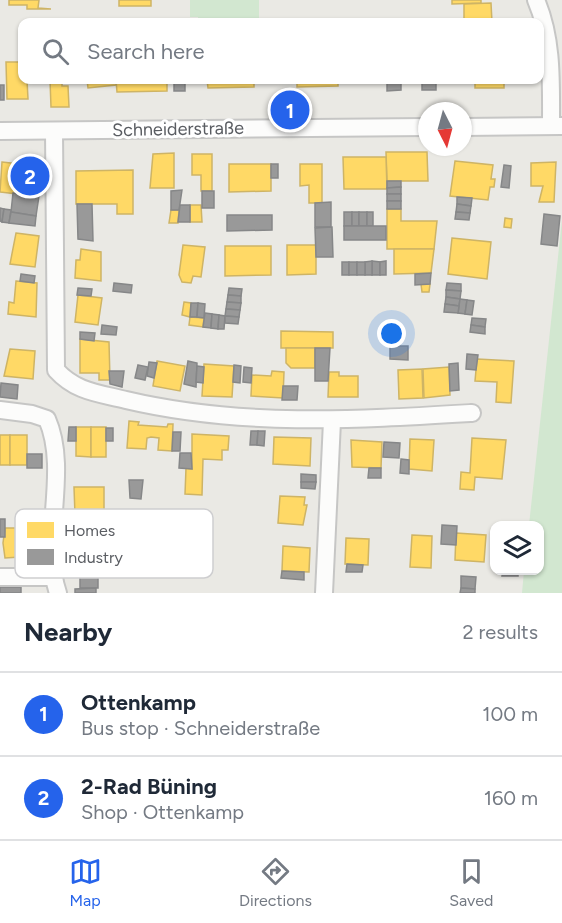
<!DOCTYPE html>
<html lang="en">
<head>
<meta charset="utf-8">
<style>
	:root { --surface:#fff; --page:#f2f2f3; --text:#1f2937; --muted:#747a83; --line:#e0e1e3; --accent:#2563eb }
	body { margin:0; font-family:Figtree,sans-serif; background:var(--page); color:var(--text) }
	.controls { position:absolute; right:18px; bottom:18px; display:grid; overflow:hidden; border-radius:12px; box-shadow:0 2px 4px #0004 }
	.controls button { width:54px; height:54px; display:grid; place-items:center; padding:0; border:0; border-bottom:2px solid var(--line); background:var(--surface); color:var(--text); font:30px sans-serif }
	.compass { position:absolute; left:418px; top:102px; width:54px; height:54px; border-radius:50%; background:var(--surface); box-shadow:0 2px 4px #0004; rotate:174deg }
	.you { position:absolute; left:392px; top:334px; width:21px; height:21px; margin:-15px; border:4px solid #fff; border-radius:50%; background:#1a73e8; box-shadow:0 0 0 9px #1a73e833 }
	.badge { display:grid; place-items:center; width:39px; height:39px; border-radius:50%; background:var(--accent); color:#fff; font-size:20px; font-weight:700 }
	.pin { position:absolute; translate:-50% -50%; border:3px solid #fff; box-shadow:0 2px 6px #0006 }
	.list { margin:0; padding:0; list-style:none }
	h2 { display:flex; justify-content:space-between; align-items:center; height:78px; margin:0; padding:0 24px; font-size:26px }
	h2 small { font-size:20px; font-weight:400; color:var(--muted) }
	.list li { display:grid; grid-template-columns:39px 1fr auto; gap:18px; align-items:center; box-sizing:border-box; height:84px; padding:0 24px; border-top:2px solid var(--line) }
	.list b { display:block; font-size:22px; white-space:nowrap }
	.list p { margin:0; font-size:20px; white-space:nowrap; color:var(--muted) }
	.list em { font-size:20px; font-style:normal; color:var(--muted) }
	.icon { flex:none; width:33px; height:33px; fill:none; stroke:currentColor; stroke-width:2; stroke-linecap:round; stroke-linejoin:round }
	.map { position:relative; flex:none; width:562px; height:593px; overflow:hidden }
	.search { position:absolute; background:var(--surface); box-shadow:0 2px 4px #0004; left:18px; right:18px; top:18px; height:66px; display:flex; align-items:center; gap:15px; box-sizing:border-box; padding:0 21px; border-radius:12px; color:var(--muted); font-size:22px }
	.sheet { height:246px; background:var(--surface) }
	nav { display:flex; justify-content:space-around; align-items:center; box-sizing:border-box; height:84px; border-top:2px solid var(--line); background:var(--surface); font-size:16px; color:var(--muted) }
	nav a { display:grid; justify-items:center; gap:3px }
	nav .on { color:var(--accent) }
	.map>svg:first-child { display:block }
	.green { fill:#d2e7d0 }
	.homes { fill:#ffd966; stroke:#ceb465; stroke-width:1.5 }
	.industry { fill:#999; stroke:#868788; stroke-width:1.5 }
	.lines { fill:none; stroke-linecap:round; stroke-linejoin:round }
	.minor-casing { stroke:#c6c6c5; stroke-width:20 }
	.minor { stroke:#fcfcfb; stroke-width:16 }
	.labels { text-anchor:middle; stroke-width:6; stroke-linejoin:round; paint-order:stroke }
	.street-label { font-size:18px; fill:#5a5d62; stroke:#fff }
	.key { fill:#fff; stroke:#ceced0; stroke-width:1.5 }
	.key-label { font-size:16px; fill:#5a5d62 }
</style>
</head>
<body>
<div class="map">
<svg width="562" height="593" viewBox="0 0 562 593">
	<rect width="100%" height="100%" fill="#eae9e4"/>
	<g class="green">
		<polygon points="190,0 259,0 259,22 198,22 198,17 190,17"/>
		<polygon points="562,220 562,593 522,593 524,571 540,570 540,526 529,525"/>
	</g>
	<g class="homes">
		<polygon points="9,0 39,0 38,8 51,9 27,9 27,5 9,5"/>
		<rect x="119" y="0" width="32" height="6"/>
		<polygon points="452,0 481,0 481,3 452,4"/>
		<polygon points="491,3 492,22 464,22 464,4"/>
		<polygon points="6,62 22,62 22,80 27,80 28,99 7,99"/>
		<polygon points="50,80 62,80 62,86 68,86 69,107 51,107"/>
		<polygon points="87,80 116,80 116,85 88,88"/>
		<polygon points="116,80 167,80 167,91 117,92"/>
		<polygon points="207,80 254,80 254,87 208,88"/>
		<polygon points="297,80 338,80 338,86 297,87"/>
		<rect x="475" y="80" width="29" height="8"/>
		<polygon points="386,152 427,152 428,181 387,181"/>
		<polygon points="174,153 174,188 150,188 153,154"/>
		<polygon points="192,154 212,154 212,191 201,191 201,175 192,175"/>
		<polygon points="343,157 386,157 387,189 344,189"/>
		<polygon points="455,161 493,165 491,179 495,179 494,187 490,187 488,200 450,196"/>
		<polygon points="2,162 37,166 34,196 0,192"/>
		<polygon points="556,162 554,202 539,202 543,186 531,186 531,163"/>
		<polygon points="229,164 271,164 271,191 229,192"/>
		<polygon points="300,164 322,164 322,203 309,203 309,185 300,186"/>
		<polygon points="133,170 133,214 117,214 117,204 76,204 76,171"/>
		<polygon points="190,205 201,205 202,222 190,222"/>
		<polygon points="387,209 401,209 401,221 437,221 434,249 387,249"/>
		<polygon points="171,210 179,210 178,223 169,223"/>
		<polygon points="505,218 512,219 511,228 504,227"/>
		<polygon points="16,233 39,236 35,267 10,264"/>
		<polygon points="452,238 491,242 487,279 448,274"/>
		<polygon points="183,245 205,247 201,277 193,276 191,283 182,282 179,275"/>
		<polygon points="287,245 316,245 316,274 287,275"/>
		<polygon points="225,246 271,246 271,275 225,276"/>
		<polygon points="81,249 101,252 101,281 75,278 76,260 80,260"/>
		<polygon points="394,249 434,249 431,273 394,274"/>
		<polygon points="16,281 37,283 36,317 8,314 9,302 14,303"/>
		<polygon points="421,284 430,284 429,292 422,292"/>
		<polygon points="78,295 102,298 98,325 75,322"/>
		<polygon points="184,302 191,303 190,317 182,315"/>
		<polygon points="190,317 204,318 203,327 189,325"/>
		<polygon points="281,331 333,332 333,348 281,348"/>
		<polygon points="80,339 109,342 110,380 99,380 99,373 80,373"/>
		<polygon points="286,348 315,348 315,368 291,368 286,363"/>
		<polygon points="10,349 35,351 33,379 4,376"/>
		<polygon points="477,359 514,361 511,403 496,402 497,382 475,381"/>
		<polygon points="157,361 185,366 180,391 153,386"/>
		<polygon points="204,364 234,366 232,397 202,396"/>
		<polygon points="449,367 450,395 424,398 423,369"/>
		<polygon points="422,369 423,398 399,399 398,370"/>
		<polygon points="272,371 284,372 283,398 251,396 252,375 271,376"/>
		<polygon points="329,372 339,372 339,376 358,376 358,397 328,397"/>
		<polygon points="129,421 139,422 138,425 167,427 168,424 173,424 172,451 158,450 159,438 151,437 147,438 146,449 127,448"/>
		<polygon points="76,427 91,427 91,457 76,456"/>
		<rect x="91" y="427" width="15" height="30"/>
		<polygon points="192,434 229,436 228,450 222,450 222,460 203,459 202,495 185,494 186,468 192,469"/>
		<rect x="0" y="435" width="10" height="30"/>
		<rect x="10" y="435" width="17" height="30"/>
		<polygon points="274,437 311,438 310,466 273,464"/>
		<polygon points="472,438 506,440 502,479 475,477 474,490 460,489 461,472 470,473"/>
		<polygon points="410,439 434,440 432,471 409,469"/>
		<polygon points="351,440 382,442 381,468 352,467"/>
		<polygon points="74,487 104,487 104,514 75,515"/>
		<polygon points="280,496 305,497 304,505 307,505 303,525 278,523"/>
		<polygon points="5,528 20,528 20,557 5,558 3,543"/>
		<polygon points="456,533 486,535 484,562 455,560"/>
		<polygon points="412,535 432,536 431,568 410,567"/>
		<polygon points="346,538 369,539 368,565 345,564"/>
		<polygon points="283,546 310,548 309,572 282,571"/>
	</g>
	<g class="industry">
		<polygon points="72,20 72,22 41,22 41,21"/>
		<rect x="20" y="26" width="2" height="21"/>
		<rect x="174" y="80" width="11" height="11"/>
		<polygon points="387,80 401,80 401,90 387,91"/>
		<rect x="422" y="80" width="14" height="10"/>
		<rect x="0" y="85" width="4" height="15"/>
		<rect x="271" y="164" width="7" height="14"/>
		<polygon points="504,165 511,166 509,188 501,187"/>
		<polygon points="387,181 401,181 401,187 387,188"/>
		<polygon points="401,187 401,194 387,194 387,188"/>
		<polygon points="182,190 179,210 171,210 171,191"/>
		<rect x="202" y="191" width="12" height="17"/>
		<polygon points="13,193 39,196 36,216 11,212"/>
		<rect x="387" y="194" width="14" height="7"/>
		<polygon points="457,197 472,198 471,206 457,204"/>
		<rect x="387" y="201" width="14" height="8"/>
		<polygon points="331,202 331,227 315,227 315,203"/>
		<polygon points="77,204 92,204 93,241 78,239"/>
		<polygon points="457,204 471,206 470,213 456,212"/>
		<polygon points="180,205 190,205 190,222 178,222"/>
		<polygon points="0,208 4,209 2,222 0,221"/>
		<polygon points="4,209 11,210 9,223 2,222"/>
		<polygon points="11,212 36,216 35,226 9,223"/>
		<rect x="344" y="212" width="8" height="14"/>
		<rect x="352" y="212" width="7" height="14"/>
		<rect x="359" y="212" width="8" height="14"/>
		<rect x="367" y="212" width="6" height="14"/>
		<polygon points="456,212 470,213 469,220 455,219"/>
		<polygon points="544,214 560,216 557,246 541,244"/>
		<polygon points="227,215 272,215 272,230 227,231"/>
		<rect x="344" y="226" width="42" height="14"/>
		<polygon points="332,227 333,257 316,257 315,228"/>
		<polygon points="372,261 380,262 380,275 372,275"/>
		<polygon points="372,261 372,275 365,275 365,262"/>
		<polygon points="386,261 386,275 380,275 380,262"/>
		<rect x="342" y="262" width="7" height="13"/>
		<rect x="349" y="262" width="8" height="13"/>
		<rect x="357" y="262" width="8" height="13"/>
		<polygon points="431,273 430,284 415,285 415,274"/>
		<polygon points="21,274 35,276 34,283 20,281"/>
		<polygon points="114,283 132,285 131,293 113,291"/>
		<polygon points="447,283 461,284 461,291 446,290"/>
		<polygon points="78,288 92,289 91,296 77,295"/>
		<polygon points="229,288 242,289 241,296 228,295"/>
		<polygon points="446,290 461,291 460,299 446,297"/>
		<polygon points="228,295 241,296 241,303 227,302"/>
		<polygon points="446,297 460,299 459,306 445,304"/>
		<polygon points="460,299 467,300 465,314 458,313"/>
		<polygon points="467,300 474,301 472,315 465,314"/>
		<polygon points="227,302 241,303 240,310 226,309"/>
		<polygon points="191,303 198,303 197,317 190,317"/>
		<polygon points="198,303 205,304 204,318 197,317"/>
		<polygon points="445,304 459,306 458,313 444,312"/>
		<polygon points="226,309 240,310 239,317 225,316"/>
		<polygon points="205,313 212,314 211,328 203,327"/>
		<polygon points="212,314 219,315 218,329 211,328"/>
		<polygon points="219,315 225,316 224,329 218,329"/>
		<polygon points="225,316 239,317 238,324 225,323"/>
		<polygon points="472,318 486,319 485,327 471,325"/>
		<polygon points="102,325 117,327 116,335 101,334"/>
		<polygon points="471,325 485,327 485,334 470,332"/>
		<polygon points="80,332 95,333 94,341 80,339"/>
		<polygon points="390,346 408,346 408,360 390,359"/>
		<polygon points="315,348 330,348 328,381 315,381"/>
		<polygon points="467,354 478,355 476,370 466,369"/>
		<polygon points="188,361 197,363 196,387 184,384"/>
		<polygon points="149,362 157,363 154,378 147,376"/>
		<polygon points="458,363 459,390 450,391 449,364"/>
		<polygon points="138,365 148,367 145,380 135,378"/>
		<polygon points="234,365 241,366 240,383 233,382"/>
		<polygon points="197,366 204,367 203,383 196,382"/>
		<polygon points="244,367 252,368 251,383 243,382"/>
		<polygon points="109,371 124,371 122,387 110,384"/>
		<polygon points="1,383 18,385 17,399 0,397"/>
		<polygon points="283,386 298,386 297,400 282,400"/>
		<polygon points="69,427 76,427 76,441 68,441"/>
		<rect x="106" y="428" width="7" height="13"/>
		<polygon points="251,431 258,431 257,445 250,445"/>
		<polygon points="258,431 265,431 264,446 257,445"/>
		<polygon points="173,432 181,432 180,451 172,451"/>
		<polygon points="384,442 400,443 399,458 383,457"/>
		<polygon points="180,453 191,453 192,469 179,468"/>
		<rect x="27" y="454" width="15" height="14"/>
		<polygon points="401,459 409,460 409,474 400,473"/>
		<polygon points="369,468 381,468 381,478 368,478"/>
		<polygon points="301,474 316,475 316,482 301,482"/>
		<polygon points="129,480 143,480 141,499 130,498"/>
		<polygon points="301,482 316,482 315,489 301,488"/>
		<rect x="0" y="519" width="5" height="18"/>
		<polygon points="442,525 457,526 456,545 441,544"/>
		<polygon points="347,564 363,565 362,572 346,572"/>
		<polygon points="503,570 518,570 518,576 502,576"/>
		<polygon points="282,571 304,572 304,580 281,578"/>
		<polygon points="88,573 89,576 98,576 98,588 80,588 80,574"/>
		<polygon points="461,576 476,577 475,589 461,588"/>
		<rect x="0" y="587" width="21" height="6"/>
		<polygon points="96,588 96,593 75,593 75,589"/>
		<polygon points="461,588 475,589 475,593 460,593"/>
	</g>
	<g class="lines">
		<g class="minor-casing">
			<g id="minor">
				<path d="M536 0C553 39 551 84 551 126"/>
				<polyline points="463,127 561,126"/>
				<polyline points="0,131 427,127"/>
				<path d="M54 131 56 370C76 392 98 393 126 400 241 427 355 420 472 413"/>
				<path d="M0 410 32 414 47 419C70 471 40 542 58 593"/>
				<polyline points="0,577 52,577"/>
				<polyline points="324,593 332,421"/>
			</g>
		</g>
		<use href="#minor" class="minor"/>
	</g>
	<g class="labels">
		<g class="street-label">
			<text transform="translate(178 129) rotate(-1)" y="6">Schneiderstraße</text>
		</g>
	</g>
	<rect x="15" y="509" width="198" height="69" rx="9" class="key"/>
	<rect x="27" y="522" width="27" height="16" fill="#ffd966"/>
	<rect x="27" y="549" width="27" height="16" fill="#999"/>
	<g class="key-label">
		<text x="64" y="536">Homes</text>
		<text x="64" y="563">Industry</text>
	</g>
</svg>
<div class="controls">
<button><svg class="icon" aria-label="layers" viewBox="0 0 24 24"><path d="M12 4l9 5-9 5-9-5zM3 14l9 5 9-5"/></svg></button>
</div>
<svg class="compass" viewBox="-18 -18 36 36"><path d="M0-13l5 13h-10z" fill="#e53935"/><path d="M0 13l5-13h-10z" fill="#747a83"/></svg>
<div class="you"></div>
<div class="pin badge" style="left:290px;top:110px">1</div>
<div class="pin badge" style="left:30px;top:176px">2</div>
<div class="search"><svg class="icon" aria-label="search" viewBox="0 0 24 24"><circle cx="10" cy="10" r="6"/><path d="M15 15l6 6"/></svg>Search here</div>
</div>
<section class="sheet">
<h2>Nearby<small>2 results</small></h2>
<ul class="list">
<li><span class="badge">1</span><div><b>Ottenkamp</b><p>Bus stop · Schneiderstraße</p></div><em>100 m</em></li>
<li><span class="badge">2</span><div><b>2-Rad Büning</b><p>Shop · Ottenkamp</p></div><em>160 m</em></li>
</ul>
</section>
<nav>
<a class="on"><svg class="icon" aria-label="map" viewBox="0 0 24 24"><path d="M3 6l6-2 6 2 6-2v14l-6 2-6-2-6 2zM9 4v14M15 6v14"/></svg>Map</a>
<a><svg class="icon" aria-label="directions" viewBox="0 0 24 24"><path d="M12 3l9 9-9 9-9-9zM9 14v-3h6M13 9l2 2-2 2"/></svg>Directions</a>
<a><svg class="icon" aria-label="saved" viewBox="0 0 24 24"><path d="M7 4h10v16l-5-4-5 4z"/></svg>Saved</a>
</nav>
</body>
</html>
